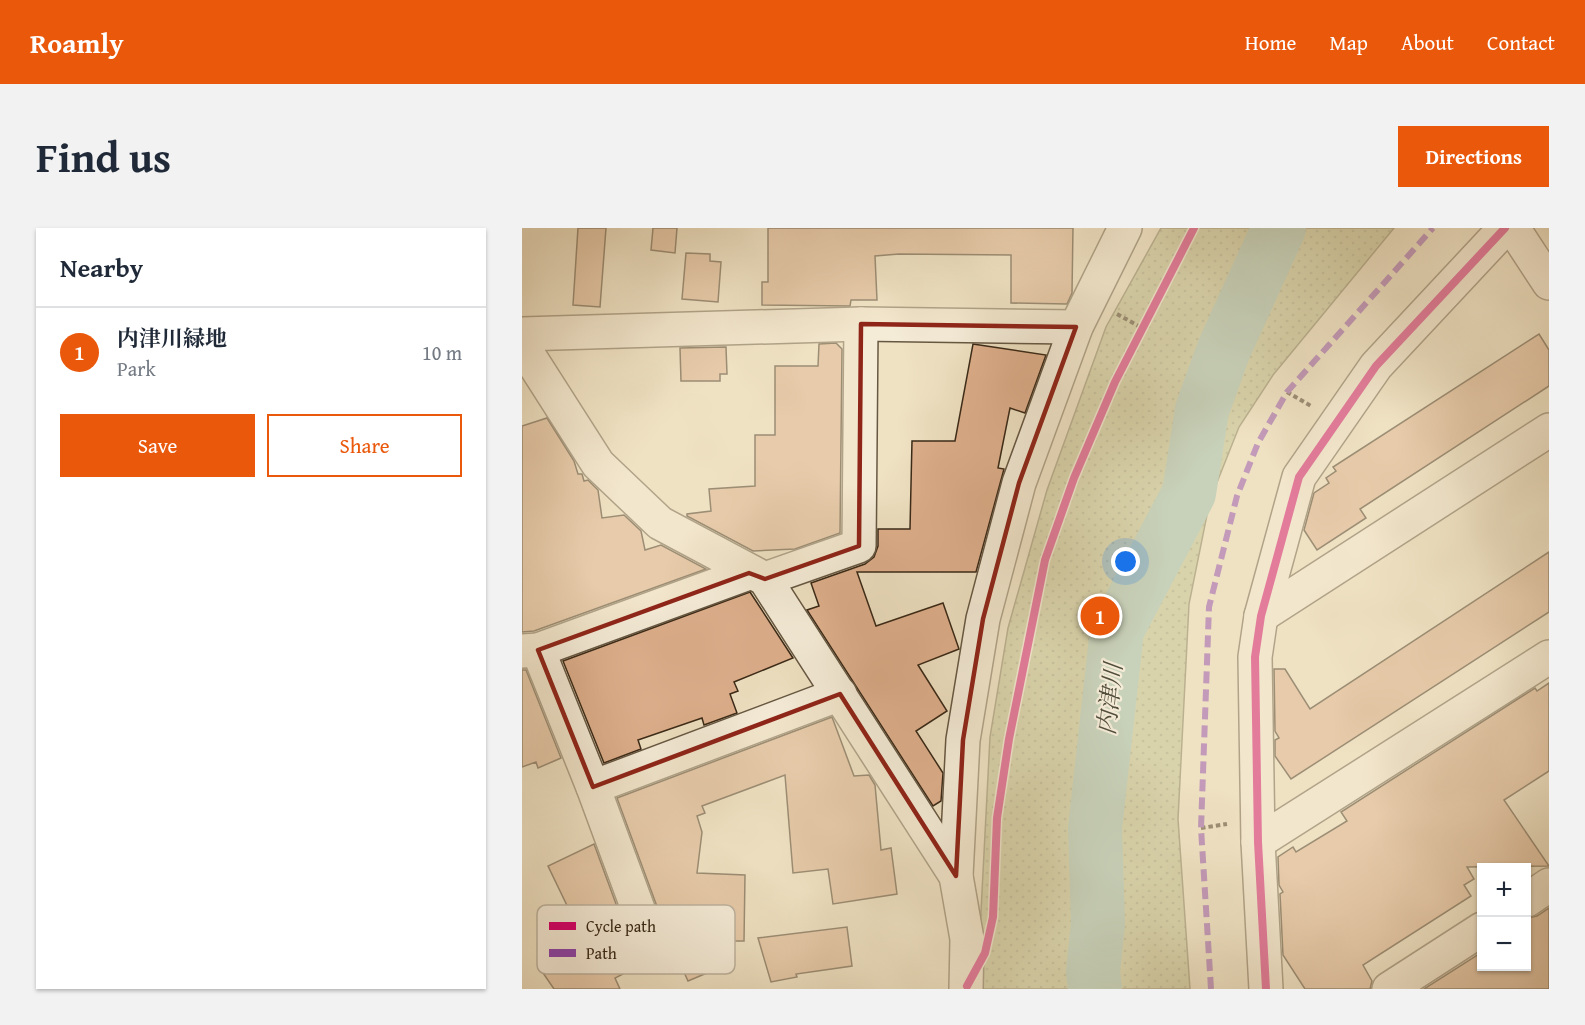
<!DOCTYPE html>
<html lang="en">
<head>
<meta charset="utf-8">
<style>
	:root { --surface:#fff; --page:#f2f2f3; --text:#1f2937; --muted:#747a83; --line:#e0e1e3; --accent:#ea580c }
	body { margin:0; font-family:"Gentium Book Plus","Noto Serif JP",serif; background:var(--page); color:var(--text) }
	.controls { position:absolute; right:18px; bottom:18px; display:grid; overflow:hidden; border-radius:0px; box-shadow:0 2px 4px #0004 }
	.controls button { width:54px; height:54px; display:grid; place-items:center; padding:0; border:0; border-bottom:2px solid var(--line); background:var(--surface); color:var(--text); font:30px sans-serif }
	.you { position:absolute; left:604px; top:334px; width:21px; height:21px; margin:-15px; border:4px solid #fff; border-radius:50%; background:#1a73e8; box-shadow:0 0 0 9px #1a73e833 }
	.badge { display:grid; place-items:center; width:39px; height:39px; border-radius:50%; background:var(--accent); color:#fff; font-size:20px; font-weight:700 }
	.pin { position:absolute; translate:-50% -50%; border:3px solid #fff; box-shadow:0 2px 6px #0006 }
	.list { margin:0; padding:0; list-style:none }
	h2 { display:flex; justify-content:space-between; align-items:center; height:78px; margin:0; padding:0 24px; font-size:26px }
	h2 small { font-size:20px; font-weight:400; color:var(--muted) }
	.list li { display:grid; grid-template-columns:39px 1fr auto; gap:18px; align-items:center; box-sizing:border-box; height:90px; padding:0 24px; border-top:2px solid var(--line) }
	.list b { display:block; font-size:22px; white-space:nowrap }
	.list p { margin:0; font-size:20px; white-space:nowrap; color:var(--muted) }
	.list em { font-size:20px; font-style:normal; color:var(--muted) }
	.actions { display:flex; gap:12px; padding:18px 24px }
	.actions a { flex:1; padding:14px 0; border:2px solid var(--accent); border-radius:0px; text-align:center; font-size:21px; color:var(--accent) }
	.actions .main { background:var(--accent); color:#fff }
	.map { position:relative; flex:none; width:1027px; height:761px; overflow:hidden; border-radius:0px }
	header { display:flex; align-items:center; gap:36px; box-sizing:border-box; height:84px; padding:0 30px; background:var(--accent); color:#fff }
	header strong { font-size:28px }
	nav { display:flex; gap:33px; margin-inline-start:auto; font-size:21px }
	.intro { display:flex; align-items:center; justify-content:space-between; box-sizing:border-box; height:144px; padding:0 36px }
	h1 { margin:0; font-size:42px }
	.button { padding:15px 27px; border-radius:0px; background:var(--accent); color:#fff; font-size:21px; font-weight:700 }
	main { display:flex; gap:36px; padding:0 36px }
	aside { flex:1; background:var(--surface); border-radius:0px; box-shadow:0 2px 4px #0004 }
	.map>svg:first-child { display:block }
	.park { fill:url(#park-dots); stroke:#7c7653; stroke-width:1.5 }
	.lines { fill:none; stroke-linecap:round; stroke-linejoin:round }
	.river { stroke:#9abeaf; stroke-width:54 }
	.building { fill:#deaf8c; stroke:#392917; stroke-width:1.5 }
	.minor-casing { stroke:#665742; stroke-width:36 }
	.path { stroke:#392917; stroke-width:4; stroke-dasharray:4.5 3; stroke-linecap:butt }
	.minor { stroke:#f5ecd8; stroke-width:33 }
	.quiet { stroke:#8e44ad; stroke-width:6; stroke-dasharray:12 6; stroke-linecap:butt }
	.cycleway-casing { stroke:#f5ecd8; stroke-width:11 }
	.cycleway { stroke:#d6006c; stroke-width:8 }
	.marked { fill:none; stroke:#8f2418; stroke-width:4.5; stroke-linejoin:round }
	.labels { text-anchor:middle; stroke-width:4.5; stroke-linejoin:round; paint-order:stroke }
	.water-label { font-size:24px; font-style:italic; fill:#514e3d; stroke:#f5ecd8 }
	.key { fill:#f5ecd8; stroke:#bdb29e; stroke-width:1.5 }
	.key-label { font-size:16px; fill:#392917 }
</style>
</head>
<body>
<header>
<strong>Roamly</strong>
<nav><a>Home</a><a>Map</a><a>About</a><a>Contact</a></nav>
</header>
<div class="intro"><h1>Find us</h1><a class="button">Directions</a></div>
<main>
<aside>
<h2>Nearby<small></small></h2>
<ul class="list">
<li><span class="badge">1</span><div><b>内津川緑地</b><p>Park</p></div><em>10 m</em></li>
</ul>
<div class="actions"><a class="main">Save</a><a>Share</a></div>
</aside>
<div class="map">
<svg width="1027" height="761" viewBox="0 0 1027 761">
	<defs>
		<pattern id="park-dots" width="8" height="8" patternUnits="userSpaceOnUse" patternTransform="scale(1.5)"><rect width="8" height="8" fill="#bfc28f"/><path d="M2 2h.1M6 6h.1" fill="none" stroke="#9c9e74" stroke-width="1.8" stroke-linecap="round"/></pattern>
	</defs>
	<rect width="100%" height="100%" fill="#efe2c3"/>
	<filter id="stains"><feTurbulence type="fractalNoise" baseFrequency=".00333" numOctaves="4"/><feColorMatrix values="0 0 0 0 .2 0 0 0 0 .09 0 0 0 0 .02 0 0 0 .5 -.17"/></filter>
	<radialGradient id="worn" r=".72"><stop offset=".6" stop-color="#630" stop-opacity="0"/><stop offset="1" stop-color="#630" stop-opacity=".3"/></radialGradient>
	<polygon class="park" points="639,0 872,0 751,147 717,199 688,272 667,376 656,591 668,761 455,761 468,509 486,400 525,262 584,99"/>
	<g class="lines">
		<polyline class="river" points="573,761 571,744 576,695 573,600 595,402 667,265 680,182 702,121 757,0"/>
	</g>
	<g class="building">
		<polygon points="56,0 84,0 78,79 51,77"/>
		<polygon points="131,0 155,0 153,25 129,22"/>
		<polygon points="246,0 551,0 550,65 545,76 489,75 489,27 377,26 353,28 355,72 329,72 328,78 240,77 240,54 246,54"/>
		<polygon points="164,25 188,26 188,33 199,34 196,74 160,71"/>
		<polygon points="1017,106 1027,122 1027,158 838,281 844,290 795,322 782,302 792,265 807,255 804,250 814,243 811,239"/>
		<polygon points="314,115 320,121 318,305 273,321 231,323 165,288 165,286 189,283 187,261 233,258 233,207 253,207 253,138 296,138 297,116"/>
		<polygon points="451,116 524,127 503,185 488,180 476,240 482,241 454,344 335,344 354,398 421,375 437,421 396,437 425,483 394,503 421,545 419,573 411,578 285,382 297,378 289,355 343,336 352,329 356,318 356,301 388,301 390,213 433,213"/>
		<polygon points="204,119 205,146 198,146 198,153 159,153 158,120"/>
		<polygon points="25,190 52,233 56,246 60,246 62,253 66,252 76,262 80,290 102,287 119,303 123,322 139,317 184,341 12,403 0,404 0,198"/>
		<polygon points="1027,324 1027,384 769,551 753,528 753,512 757,510 753,503 752,441 763,441 788,481"/>
		<polygon points="228,364 271,430 212,454 216,463 208,466 215,485 182,497 180,490 116,512 119,521 82,535 41,433"/>
		<polygon points="0,442 4,442 39,530 16,540 14,534 0,539"/>
		<polygon points="1027,455 1027,543 982,572 1027,638 945,639 952,651 942,657 949,668 841,737 850,753 848,761 783,761 761,727 758,666 761,664 757,657 756,629 771,619 774,624 825,593 819,584 1013,460 1015,463"/>
		<polygon points="310,489 332,548 347,547 353,557 359,622 369,620 375,666 311,676 306,641 271,645 263,547 180,578 183,585 175,588 180,604 175,645 223,647 222,713 180,713 192,742 166,753 147,711 95,570"/>
		<polygon points="72,616 112,725 102,728 109,742 93,750 98,761 32,761 19,742 65,719 26,638"/>
		<polygon points="1027,680 1027,761 902,761 960,724 960,738 1005,738 1005,690 1015,688"/>
		<polygon points="325,699 330,738 274,746 275,749 249,754 236,710"/>
	</g>
	<g class="lines">
		<g class="minor-casing">
			<g id="minor">
				<polyline points="991,0 1027,55"/>
				<polyline points="0,106 339,96 554,99"/>
				<polyline points="0,117 76,236 138,295 243,351 434,648"/>
				<polyline points="243,351 337,318 339,96"/>
				<polyline points="739,388 1027,202"/>
				<polyline points="16,422 71,559 133,727"/>
				<polyline points="0,423 16,422 227,345"/>
				<polyline points="71,559 318,466"/>
				<polyline points="736,614 1027,429"/>
				<polyline points="1005,672 1027,657"/>
				<polyline points="444,761 445,711 434,648 441,512 461,391 497,255 554,99 603,0"/>
				<polyline points="744,761 736,614 733,429 739,388 777,249 854,138 983,0"/>
				<polyline points="867,761 960,701"/>
			</g>
		</g>
		<g class="path">
			<polyline points="595,86 620,100"/>
			<polyline points="765,164 789,178"/>
			<polyline points="679,600 705,596"/>
			<polyline points="472,667 475,590 487,511 523,332 552,250 593,154 672,0"/>
		</g>
		<use href="#minor" class="minor"/>
		<polyline class="quiet" points="689,761 679,600 687,379 715,268 736,215 765,164 911,0"/>
		<g class="cycleway-casing">
			<g id="cycleway">
				<polyline points="445,758 463,725 471,689 475,590 487,511 523,332 552,250 593,154 672,0"/>
				<polyline points="744,761 736,614 733,429 739,388 777,249 854,138 983,0"/>
			</g>
		</g>
		<use href="#cycleway" class="cycleway"/>
	</g>
	<path d="M0 0H1027V761H0ZM339 96 554 99 497 255 461 391 441 512 434 648 318 466 71 559 16 422 227 345 243 351 337 318Z" fill="#efe2c3" fill-opacity=".55" fill-rule="evenodd"/>
	<path class="marked" d="M339 96 554 99 497 255 461 391 441 512 434 648 318 466 71 559 16 422 227 345 243 351 337 318Z"/>
	<g class="labels">
		<g class="water-label">
			<text transform="translate(588 471) rotate(-84)" y="8">内津川</text>
		</g>
	</g>
	<rect x="15" y="677" width="198" height="69" rx="9" class="key"/>
	<rect x="27" y="694" width="27" height="8" fill="#d6006c"/>
	<rect x="27" y="721" width="27" height="8" fill="#8e44ad"/>
	<g class="key-label">
		<text x="64" y="704">Cycle path</text>
		<text x="64" y="731">Path</text>
	</g>
	<rect width="100%" height="100%" filter="url(#stains)"/>
	<rect width="100%" height="100%" fill="url(#worn)"/>
</svg>
<div class="controls">
<button>+</button>
<button>−</button>
</div>
<div class="you"></div>
<div class="pin badge" style="left:578px;top:388px">1</div>
</div>
</main>
</body>
</html>
